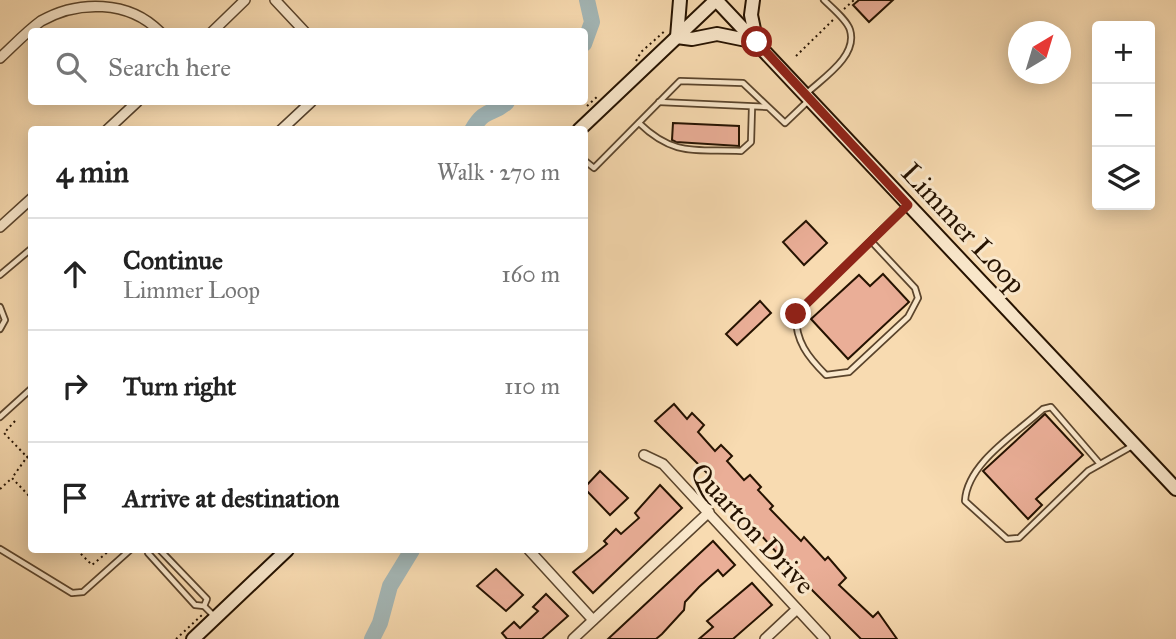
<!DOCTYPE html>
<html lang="en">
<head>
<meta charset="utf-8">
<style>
	:root { --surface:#fff; --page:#f2f2f2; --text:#222; --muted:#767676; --line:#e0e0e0 }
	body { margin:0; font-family:"IM FELL Great Primer",serif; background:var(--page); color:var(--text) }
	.controls { position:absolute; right:21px; top:21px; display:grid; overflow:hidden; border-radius:7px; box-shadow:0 4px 18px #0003 }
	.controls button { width:63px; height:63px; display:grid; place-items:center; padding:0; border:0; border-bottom:2px solid var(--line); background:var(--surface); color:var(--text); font:35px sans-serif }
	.compass { position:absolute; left:1008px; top:21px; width:63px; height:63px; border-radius:50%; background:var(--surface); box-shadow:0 4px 18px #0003; rotate:38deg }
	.stop { position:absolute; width:21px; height:21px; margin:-16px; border:5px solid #8f2418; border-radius:50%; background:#fff }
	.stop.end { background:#8f2418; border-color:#fff; box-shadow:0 2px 7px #0008 }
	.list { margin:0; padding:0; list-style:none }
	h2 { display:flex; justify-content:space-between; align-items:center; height:91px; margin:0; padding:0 28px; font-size:30px }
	h2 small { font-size:23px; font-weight:400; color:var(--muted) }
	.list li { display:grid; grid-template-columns:46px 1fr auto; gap:21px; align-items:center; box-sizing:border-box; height:112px; padding:0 28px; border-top:2px solid var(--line) }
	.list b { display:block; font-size:26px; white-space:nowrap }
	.list p { margin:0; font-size:23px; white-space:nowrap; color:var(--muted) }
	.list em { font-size:23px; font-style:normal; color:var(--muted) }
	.icon { flex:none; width:38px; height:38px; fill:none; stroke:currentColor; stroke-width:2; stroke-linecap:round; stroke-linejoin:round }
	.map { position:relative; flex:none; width:1176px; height:639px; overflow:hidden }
	.search { position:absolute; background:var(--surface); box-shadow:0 4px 18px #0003; left:28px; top:28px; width:560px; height:77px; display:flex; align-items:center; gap:18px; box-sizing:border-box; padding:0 24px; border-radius:7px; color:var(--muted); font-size:26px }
	.panel { position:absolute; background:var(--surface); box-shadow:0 4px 18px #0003; left:28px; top:126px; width:560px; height:427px; border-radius:7px }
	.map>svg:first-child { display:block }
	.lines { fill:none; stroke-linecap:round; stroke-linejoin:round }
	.river { stroke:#a4b8b8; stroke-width:16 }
	.building { fill:#eaae97; stroke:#251200; stroke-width:2 }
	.lane-casing { stroke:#5a442c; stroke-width:8 }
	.street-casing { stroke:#5a442c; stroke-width:12 }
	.secondary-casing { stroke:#251200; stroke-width:16 }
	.path { stroke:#251200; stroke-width:2; stroke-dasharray:2 3.5; stroke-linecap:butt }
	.lane { stroke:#fae8cc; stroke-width:4.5 }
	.street { stroke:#fae8cc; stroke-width:9 }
	.secondary { stroke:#fae8cc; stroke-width:12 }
	.route { stroke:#8f2418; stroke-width:9 }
	.labels { text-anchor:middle; stroke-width:6; stroke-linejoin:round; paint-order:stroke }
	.street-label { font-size:28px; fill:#251200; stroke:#fae8cc }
</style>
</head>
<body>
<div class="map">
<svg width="1176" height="639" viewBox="0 0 1176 639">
	<rect width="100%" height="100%" fill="#f8dbb1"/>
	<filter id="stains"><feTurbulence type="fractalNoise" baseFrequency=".00286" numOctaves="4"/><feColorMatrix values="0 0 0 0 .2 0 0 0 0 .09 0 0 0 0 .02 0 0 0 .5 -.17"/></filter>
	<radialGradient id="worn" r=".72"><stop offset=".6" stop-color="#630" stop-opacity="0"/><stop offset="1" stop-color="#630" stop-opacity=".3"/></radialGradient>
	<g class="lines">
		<g class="river">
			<polyline points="584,44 592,22 587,0"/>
			<path d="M472 130C486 106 493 116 507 102"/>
			<polyline points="372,639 380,623 390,586 412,550"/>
		</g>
	</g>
	<g class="building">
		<polygon points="859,0 893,0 869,22 853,5"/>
		<polygon points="673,123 739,126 739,146 676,142 672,140"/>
		<polygon points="806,221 827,243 804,265 783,242"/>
		<polygon points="883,274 909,302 848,359 811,319 859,275 870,286"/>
		<polygon points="760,301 771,313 737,345 726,334"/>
		<polygon points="674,404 687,419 692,413 704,425 698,432 715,451 721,445 732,456 727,461 744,480 750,475 761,487 758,490 773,506 770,509 801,541 804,537 825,560 828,557 846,578 839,585 873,617 878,612 897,639 861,639 796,574 712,481 714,480 655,421"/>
		<polygon points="1045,414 1083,455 1036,499 1042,505 1028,519 983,471"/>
		<polygon points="600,471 628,498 610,515 584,488"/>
		<polygon points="660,485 682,508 593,593 573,572 607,544 604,541 616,529 621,534 639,518 635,513"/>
		<polygon points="713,541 735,565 723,576 718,570 699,587 685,602 684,610 662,634 656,639 608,639"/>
		<polygon points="496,569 523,595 506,611 477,586"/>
		<polygon points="752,583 772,605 733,639 699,639 713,627 707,621"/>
		<polygon points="546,594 568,616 542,639 507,639 502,633 514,622 520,628 538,611 533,607"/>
	</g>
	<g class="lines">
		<g class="lane-casing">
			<g id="lane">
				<path d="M807 93C823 78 858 56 850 30 847 20 832 8 824 0"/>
				<polyline points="659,102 767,107"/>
				<path d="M639 123C674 157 696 149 741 151L751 142 752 107"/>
				<polyline points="584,160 594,168 680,81 743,83 785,123 808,101"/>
				<path d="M871 241 915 288 918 298 908 317 849 372 826 375C808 357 795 341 796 314L907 205"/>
				<polyline points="0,275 32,248"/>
				<polyline points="0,307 5,320 0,329"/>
				<polyline points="0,417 32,388"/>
				<path d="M1100 464 1051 407 1043 409C1017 433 967 463 965 501L1007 539 1019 538 1088 471 1134 445"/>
				<polyline points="0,549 72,593 83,592 130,550"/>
				<polyline points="148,550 148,553 195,605 204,606 214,616"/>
				<polyline points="160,550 207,599 204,606"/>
			</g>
		</g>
		<g class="street-casing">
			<g id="street">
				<polyline points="275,0 305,32"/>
				<polyline points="212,32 245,0"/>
				<path d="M0 58C13 46 26 32 41 21 78 0 129 0 160 32"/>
				<polyline points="107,130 137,102"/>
				<polyline points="281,130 311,102"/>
				<polyline points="0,227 32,198"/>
				<polyline points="644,455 663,464 825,639"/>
				<polyline points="529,550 593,620"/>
				<polyline points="573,639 709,512"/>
				<polyline points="765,639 797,609"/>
			</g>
		</g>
		<g class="secondary-casing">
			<g id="secondary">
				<polyline points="716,0 1176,489"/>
				<polyline points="753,0 751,15 756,39"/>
				<polyline points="677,37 692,39 717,34 756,42"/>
				<polyline points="677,37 680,0"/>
				<polyline points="579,130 716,0"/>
				<polyline points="193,639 287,550"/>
			</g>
		</g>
		<g class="path">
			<polyline points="844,9 854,0"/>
			<polyline points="796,56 833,20"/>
			<polyline points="636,61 641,52 666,30"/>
			<polyline points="587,106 599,95"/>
			<polyline points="15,421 4,433 27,457 32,455"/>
			<polyline points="32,462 27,457 12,478 32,499"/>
			<polyline points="0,489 11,479"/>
			<polyline points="77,550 92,565 110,550"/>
			<polyline points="176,639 202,615"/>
		</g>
		<use href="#lane" class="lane"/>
		<use href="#street" class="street"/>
		<use href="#secondary" class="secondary"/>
	</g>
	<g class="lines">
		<polyline class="route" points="757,42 908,205 796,314"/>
	</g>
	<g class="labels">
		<g class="street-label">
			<text transform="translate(964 228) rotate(47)" y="10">Limmer Loop</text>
			<text transform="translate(753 528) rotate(47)" y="10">Quarton Drive</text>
		</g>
	</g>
	<rect width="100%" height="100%" filter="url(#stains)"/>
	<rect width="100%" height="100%" fill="url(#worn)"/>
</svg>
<div class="controls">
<button>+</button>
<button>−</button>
<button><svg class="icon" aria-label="layers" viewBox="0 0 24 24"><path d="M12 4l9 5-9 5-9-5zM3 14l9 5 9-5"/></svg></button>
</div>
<svg class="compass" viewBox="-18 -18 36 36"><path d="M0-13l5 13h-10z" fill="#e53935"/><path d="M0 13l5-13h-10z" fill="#767676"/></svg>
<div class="stop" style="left:757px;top:42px"></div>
<div class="stop end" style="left:796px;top:314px"></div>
<div class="search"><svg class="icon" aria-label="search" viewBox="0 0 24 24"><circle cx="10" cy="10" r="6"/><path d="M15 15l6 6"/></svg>Search here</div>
<section class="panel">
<h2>4 min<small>Walk · 270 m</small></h2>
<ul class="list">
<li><svg class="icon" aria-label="ahead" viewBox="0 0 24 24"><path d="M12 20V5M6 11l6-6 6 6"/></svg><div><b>Continue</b><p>Limmer Loop</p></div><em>160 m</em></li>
<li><svg class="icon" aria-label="right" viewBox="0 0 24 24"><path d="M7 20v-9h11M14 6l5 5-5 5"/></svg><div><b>Turn right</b></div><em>110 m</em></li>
<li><svg class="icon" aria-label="arrive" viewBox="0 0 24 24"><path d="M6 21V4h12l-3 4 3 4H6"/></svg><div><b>Arrive at destination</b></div></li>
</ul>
</section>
</div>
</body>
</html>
